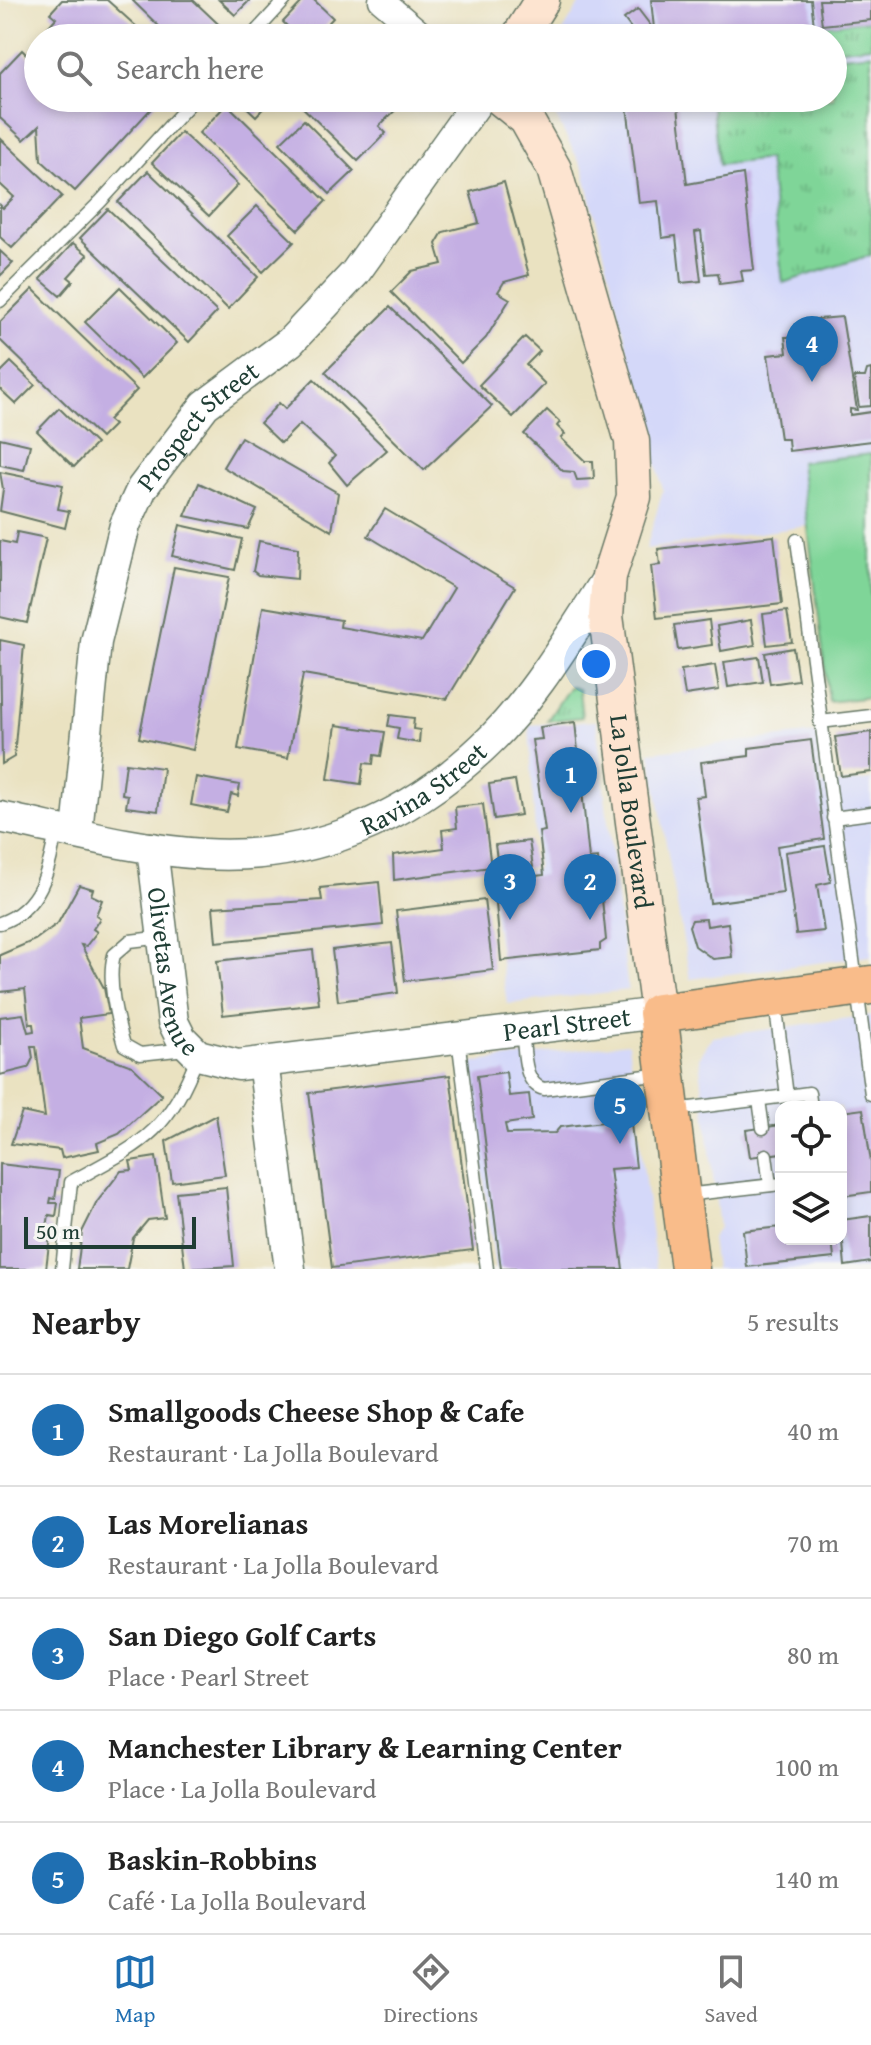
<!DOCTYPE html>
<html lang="en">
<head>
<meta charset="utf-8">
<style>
	:root { --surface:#fff; --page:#f2f2f2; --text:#222; --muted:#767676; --line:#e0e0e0; --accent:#1f6fb2 }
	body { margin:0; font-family:"Gentium Book Plus",serif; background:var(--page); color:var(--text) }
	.controls { position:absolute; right:24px; bottom:24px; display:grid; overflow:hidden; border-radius:16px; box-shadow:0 4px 12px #0003 }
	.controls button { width:72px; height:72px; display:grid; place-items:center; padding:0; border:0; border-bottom:2px solid var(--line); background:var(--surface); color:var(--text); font:40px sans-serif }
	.scale { position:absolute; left:24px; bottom:20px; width:172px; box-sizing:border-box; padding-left:8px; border:4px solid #1f3d34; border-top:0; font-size:22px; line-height:28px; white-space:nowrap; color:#1f3d34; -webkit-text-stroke:6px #f6f6f2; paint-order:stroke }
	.you { position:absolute; left:596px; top:664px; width:28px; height:28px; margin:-20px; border:6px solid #fff; border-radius:50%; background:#1a73e8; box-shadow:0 0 0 12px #1a73e833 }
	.badge { display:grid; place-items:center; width:52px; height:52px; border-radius:50%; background:var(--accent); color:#fff; font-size:26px; font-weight:700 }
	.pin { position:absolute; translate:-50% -66px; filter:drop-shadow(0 2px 4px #0008) }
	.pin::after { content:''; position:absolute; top:42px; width:28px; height:24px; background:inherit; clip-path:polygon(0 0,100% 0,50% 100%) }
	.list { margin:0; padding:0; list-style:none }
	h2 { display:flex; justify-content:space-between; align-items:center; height:104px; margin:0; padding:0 32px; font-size:34px }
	h2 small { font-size:26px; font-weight:400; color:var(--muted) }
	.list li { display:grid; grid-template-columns:52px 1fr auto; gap:24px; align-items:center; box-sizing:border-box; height:112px; padding:0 32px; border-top:2px solid var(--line) }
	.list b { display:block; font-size:30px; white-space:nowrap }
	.list p { margin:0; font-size:26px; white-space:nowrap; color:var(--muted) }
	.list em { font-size:26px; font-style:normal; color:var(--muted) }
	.icon { flex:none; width:44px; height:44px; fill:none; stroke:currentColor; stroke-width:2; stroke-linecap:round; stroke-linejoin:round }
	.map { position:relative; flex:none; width:871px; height:1269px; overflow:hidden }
	.search { position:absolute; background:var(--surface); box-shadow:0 4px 12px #0003; left:24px; right:24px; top:24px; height:88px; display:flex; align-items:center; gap:20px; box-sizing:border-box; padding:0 28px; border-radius:44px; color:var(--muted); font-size:30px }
	.sheet { height:664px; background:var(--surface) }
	nav { display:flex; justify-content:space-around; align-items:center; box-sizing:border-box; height:112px; border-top:2px solid var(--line); background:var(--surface); font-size:22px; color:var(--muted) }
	nav a { display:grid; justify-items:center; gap:4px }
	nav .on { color:var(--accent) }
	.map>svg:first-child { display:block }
	.built { fill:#d4d8f9; fill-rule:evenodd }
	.grass { fill:url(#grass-tufts); stroke:#4f8966; stroke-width:2 }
	.pitch { fill:#7fd598; stroke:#4f8966; stroke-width:2 }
	.building { fill:#c4afe3 }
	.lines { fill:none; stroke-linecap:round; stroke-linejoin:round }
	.service-casing { stroke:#667765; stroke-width:15 }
	.minor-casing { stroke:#667765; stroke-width:27 }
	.tertiary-casing { stroke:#667765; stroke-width:33 }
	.secondary-casing { stroke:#667765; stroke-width:37 }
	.primary-casing { stroke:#667765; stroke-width:41 }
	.service { stroke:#fff; stroke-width:12 }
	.minor { stroke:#fff; stroke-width:24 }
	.tertiary { stroke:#fff; stroke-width:30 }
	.secondary { stroke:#fde4d0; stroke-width:34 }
	.primary { stroke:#f9bc8a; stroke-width:38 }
	.labels { text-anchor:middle; stroke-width:6; stroke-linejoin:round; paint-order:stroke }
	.street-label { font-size:26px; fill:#1f3d34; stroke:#f6f6f2 }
</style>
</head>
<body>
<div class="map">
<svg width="871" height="1269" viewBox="0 0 871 1269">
	<defs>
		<pattern id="grass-tufts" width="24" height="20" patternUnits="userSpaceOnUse" patternTransform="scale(2)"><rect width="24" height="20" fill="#7fd598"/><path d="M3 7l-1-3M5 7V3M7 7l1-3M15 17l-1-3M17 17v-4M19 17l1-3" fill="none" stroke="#67ae7d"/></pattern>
	</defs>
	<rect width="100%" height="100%" fill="#f6f6f2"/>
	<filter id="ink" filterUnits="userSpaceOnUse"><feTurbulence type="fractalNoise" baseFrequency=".0125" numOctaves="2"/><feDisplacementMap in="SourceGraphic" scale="16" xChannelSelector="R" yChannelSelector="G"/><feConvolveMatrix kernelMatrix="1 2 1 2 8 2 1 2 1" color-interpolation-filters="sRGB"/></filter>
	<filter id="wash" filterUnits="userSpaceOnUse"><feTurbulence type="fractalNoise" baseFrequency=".006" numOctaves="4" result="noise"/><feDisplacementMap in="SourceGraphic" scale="32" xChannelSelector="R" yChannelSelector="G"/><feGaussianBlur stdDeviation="1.8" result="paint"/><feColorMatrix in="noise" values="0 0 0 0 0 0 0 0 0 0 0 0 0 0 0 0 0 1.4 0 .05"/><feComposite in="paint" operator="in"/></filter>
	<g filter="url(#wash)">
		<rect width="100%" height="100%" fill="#eae2c1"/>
		<g class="built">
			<polygon points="582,0 871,0 871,697 829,702 808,526 646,549 663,490 584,171 546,98 833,98 833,38 559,38"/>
			<polygon points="596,721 628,990 507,1004 489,878 537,869 529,725"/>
			<polygon points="817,733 823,785 871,780 871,956 690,979 650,752"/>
			<path d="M871 1015V1269H715L711 1238 719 1227 699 1058 712 1037ZM781 1107H841V1239H781Z"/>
			<polygon points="628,1043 656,1269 495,1269 469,1063"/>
		</g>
		<g class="grass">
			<polygon points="871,20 871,46 833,50 833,38 767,38 766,31"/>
			<polygon points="871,53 871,255 783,283 768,159 719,165 711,98 833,98 833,57"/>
			<polygon points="570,686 579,690 582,717 547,721"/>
		</g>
		<polygon class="pitch" points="871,454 871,697 829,702 800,462"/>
		<g id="blocks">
			<g class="building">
				<polygon points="62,0 107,0 137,27 127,38 60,38 48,27 56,18 50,13"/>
				<polygon points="132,0 193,0 233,38 171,38"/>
				<polygon points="219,0 250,0 235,15"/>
				<polygon points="304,0 314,0 333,18 314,38 275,38 287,26 283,22"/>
				<polygon points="651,0 811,0 814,26 702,38 655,38"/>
				<polygon points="819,0 871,0 871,20 822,25"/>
				<polygon points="638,9 651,26 637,36 624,19"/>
				<polygon points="22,50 38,66 38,98 72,98 88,105 94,98 161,98 75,191 41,160 39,126 24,140 0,118 0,73"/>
				<polygon points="237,98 273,98 256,116"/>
				<polygon points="293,98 404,98 406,100 379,126 386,133 358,161"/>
				<polygon points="573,98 619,98 620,105 580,109"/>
				<polygon points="626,98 677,98 687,184 743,174 754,270 741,271 743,281 720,284 718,273 706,274 701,231 695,232 701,281 681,283 676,236 662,238 658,201 639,203"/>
				<polygon points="227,104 326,201 298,230 199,133"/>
				<polygon points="304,120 354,171 330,194 280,143"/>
				<polygon points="181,132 238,185 209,216 152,163"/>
				<polygon points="0,138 62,196 12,248 0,237 0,205 3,208 14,197 0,184"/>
				<polygon points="148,171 258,277 228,309 118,202"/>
				<polygon points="504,182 529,275 504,282 498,292 510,299 486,338 461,363 391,292 412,271 442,264 436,244 443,232 479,223 470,192"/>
				<polygon points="257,206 294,242 263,272 227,236"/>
				<polygon points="108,209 217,312 189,342 80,238"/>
				<polygon points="73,243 88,255 68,277 73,281 60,296 40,279"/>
				<polygon points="0,251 13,263 0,276"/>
				<polygon points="120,287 177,343 142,378 85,322"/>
				<polygon points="33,289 137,390 108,420 114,425 101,438 0,340 0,322"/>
				<polygon points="390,307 492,406 424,470 325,372"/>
				<polygon points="842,317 857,410 850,409 850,415 871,412 871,441 789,451 788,439 780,439 768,355 787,353 785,337 808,337 807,320"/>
				<polygon points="525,337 540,351 526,365 545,384 513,417 479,385"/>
				<polygon points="11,362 35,385 16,404 0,389 0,373"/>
				<polygon points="871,369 871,406 859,407 854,377 865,377 867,370"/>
				<polygon points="314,379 387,450 347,485 329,463 335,456 300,424 281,443 260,423 279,403 285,409"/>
				<polygon points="59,408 96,444 74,467 37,431"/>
				<polygon points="547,410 560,422 557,426 565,434 561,438 585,461 593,461 594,479 577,480 574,472 563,471 524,434"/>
				<polygon points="241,437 338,493 332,531 223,467"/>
				<polygon points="0,438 30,445 24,470 0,465"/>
				<polygon points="0,472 63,485 58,509 69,511 65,528 0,511 3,489"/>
				<polygon points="199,483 257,510 248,529 185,516"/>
				<polygon points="385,509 515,587 447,699 303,674 288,758 238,749 263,607 341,620 340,627 422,641 454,588 368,536"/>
				<polygon points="180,525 242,539 235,570 172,556"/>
				<polygon points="17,532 46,538 27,623 0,617 0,541 15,544"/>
				<polygon points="774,536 782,604 657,618 651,566 660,565 658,549"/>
				<polygon points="259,541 298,548 297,579 258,575 253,571"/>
				<polygon points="174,567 229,577 193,750 139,738"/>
				<polygon points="787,611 792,642 767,645 763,614"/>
				<polygon points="709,620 712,645 678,650 674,625"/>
				<polygon points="751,620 755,645 721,651 717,626"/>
				<polygon points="0,640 24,645 14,757 2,764"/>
				<polygon points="793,648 798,680 770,684 765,653"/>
				<polygon points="759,657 763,682 728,687 724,662"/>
				<polygon points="715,665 719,690 685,695 681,670"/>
				<polygon points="390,715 414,718 413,729 420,730 419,743 397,739 399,728 388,726"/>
				<polygon points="575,722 589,859 598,858 606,940 600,944 600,950 501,961 494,881 544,875 539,832 545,831 532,740 542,739 540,727"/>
				<polygon points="336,725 385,732 381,756 374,755 373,764 364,763 361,784 328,779"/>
				<polygon points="871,732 871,772 841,776 835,737"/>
				<polygon points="811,740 824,839 777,846 783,893 710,903 696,797 705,796 701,762 749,756 749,748"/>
				<polygon points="126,763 163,768 158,811 126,807 128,795 122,794"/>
				<polygon points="196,777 240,785 238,796 231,794 227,812 191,805"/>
				<polygon points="515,780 521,815 494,819 489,784"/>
				<polygon points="483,804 491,867 394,880 393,855 444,848 442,830 457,828 455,807"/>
				<polygon points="529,841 533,867 499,873 495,845"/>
				<polygon points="825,846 831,882 817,885 824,931 796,934 785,852"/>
				<polygon points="379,882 383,925 216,942 213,907 322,900 320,888"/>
				<polygon points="79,885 93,889 91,895 102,900 96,915 100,918 93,929 97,932 86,946 81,945 104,988 109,1014 79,1018 83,1048 132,1066 162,1095 119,1134 97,1143 99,1150 62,1158 60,1150 11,1144 22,1112 45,1117 36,1046 31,1046 33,1058 28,1068 0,1075 0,1017 23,1014 28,1032 34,1031 33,1024 29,1024 25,989 0,992 0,955 35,940 58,923"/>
				<polygon points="484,900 493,970 405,981 396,911"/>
				<polygon points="706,919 707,926 728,923 732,957 713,959 695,946 689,926 692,920"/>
				<polygon points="392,943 398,993 338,1001 332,950"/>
				<polygon points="313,950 319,1004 223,1015 217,961"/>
				<polygon points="506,1072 509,1096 529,1094 532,1120 505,1124 507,1134 555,1133 560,1127 604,1122 603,1118 630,1115 636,1167 610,1169 623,1269 501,1269 477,1076"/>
				<polygon points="450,1075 473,1250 332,1268 309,1093"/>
				<polygon points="863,1109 871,1162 871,1192 842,1196 841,1112"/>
				<polygon points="216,1115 225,1175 172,1182 166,1141"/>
				<polygon points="781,1125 781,1153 750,1157 746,1130"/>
				<polygon points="156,1157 165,1218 148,1220 133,1238 127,1269 77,1269 82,1232 97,1202 121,1171 132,1170 130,1161"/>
				<polygon points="0,1164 59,1171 55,1199 51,1198 50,1203 58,1203 56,1216 49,1215 47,1227 51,1227 46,1269 0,1269"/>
				<polygon points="226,1187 234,1266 185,1269 176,1192"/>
				<polygon points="871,1216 871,1262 845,1266 841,1220"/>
				<polygon points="781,1227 781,1239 832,1239 834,1258 747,1267 743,1231"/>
			</g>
		</g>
	</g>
	<g filter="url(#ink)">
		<use href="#blocks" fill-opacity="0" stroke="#667765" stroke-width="2"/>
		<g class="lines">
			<g class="service-casing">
				<g id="service">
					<polyline points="250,38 285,0"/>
					<polyline points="0,301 100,202 195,98"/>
					<polyline points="797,540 871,1094"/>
					<polyline points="820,722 871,716"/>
					<polyline points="833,818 871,813"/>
					<path d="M0 923C41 909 49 870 56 831"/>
					<path d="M163 937 130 941 114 955C107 980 117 1021 124 1045L140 1054 186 1049"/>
					<path d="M522 1030C525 1049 522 1084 544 1089L662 1074"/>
					<polyline points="458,1038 487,1269"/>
					<polyline points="787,1096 809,1093 811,1107"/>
					<polyline points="759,1100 763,1128"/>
					<polyline points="674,1110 787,1096 775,1001"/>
					<polyline points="766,1155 770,1185"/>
					<polyline points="685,1195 781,1184"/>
					<path d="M62 1269 71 1182C142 1143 168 1134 198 1055"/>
				</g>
			</g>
			<g class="minor-casing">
				<polyline id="minor" points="381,0 426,38"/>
			</g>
			<g class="tertiary-casing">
				<g id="tertiary">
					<path id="s1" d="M0 817C67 831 135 850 203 854 310 861 406 820 483 747 532 702 573 631 609 576"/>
					<path id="s2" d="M77 832 96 642 125 525 142 488 205 405 290 342 355 273 480 98"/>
					<path id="s3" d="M152 848 173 1022 181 1038 198 1055 238 1065 658 1013"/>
					<polyline points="263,1062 290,1269"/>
				</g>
			</g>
			<g class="secondary-casing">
				<g id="secondary">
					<polyline points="518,38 542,0"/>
					<path id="s4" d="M500 98 526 119 554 169 632 441 634 497 609 576 606 616 658 1013"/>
				</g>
			</g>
			<g class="primary-casing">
				<polyline id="primary" points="690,1269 658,1013 871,985"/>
			</g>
			<use href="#service" class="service"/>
			<use href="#minor" class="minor"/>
			<use href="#tertiary" class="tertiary"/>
			<use href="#secondary" class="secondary"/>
			<use href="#primary" class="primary"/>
		</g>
	</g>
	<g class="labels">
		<g class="street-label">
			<text dy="9" stroke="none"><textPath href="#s2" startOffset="436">Prospect Street</textPath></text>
			<text dy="9" stroke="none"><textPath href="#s1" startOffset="442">Ravina Street</textPath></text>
			<text dy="9" stroke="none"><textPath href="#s4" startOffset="750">La Jolla Boulevard</textPath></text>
			<text dy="9" stroke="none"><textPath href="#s3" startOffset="126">Olivetas Avenue</textPath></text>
			<text dy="9" stroke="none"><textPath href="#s3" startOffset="590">Pearl Street</textPath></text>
		</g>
	</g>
</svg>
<div class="controls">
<button><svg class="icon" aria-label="locate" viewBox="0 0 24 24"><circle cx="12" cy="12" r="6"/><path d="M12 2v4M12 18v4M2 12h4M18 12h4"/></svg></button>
<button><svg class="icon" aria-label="layers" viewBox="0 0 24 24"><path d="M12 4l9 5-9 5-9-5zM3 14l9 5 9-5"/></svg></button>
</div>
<div class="scale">50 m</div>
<div class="you"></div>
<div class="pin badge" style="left:571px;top:813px">1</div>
<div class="pin badge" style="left:590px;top:920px">2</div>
<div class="pin badge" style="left:510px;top:920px">3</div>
<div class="pin badge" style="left:812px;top:382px">4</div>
<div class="pin badge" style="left:620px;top:1144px">5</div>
<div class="search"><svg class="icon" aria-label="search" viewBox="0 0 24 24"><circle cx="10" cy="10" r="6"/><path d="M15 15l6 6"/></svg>Search here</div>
</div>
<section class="sheet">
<h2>Nearby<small>5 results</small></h2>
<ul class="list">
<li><span class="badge">1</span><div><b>Smallgoods Cheese Shop &amp; Cafe</b><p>Restaurant · La Jolla Boulevard</p></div><em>40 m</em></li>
<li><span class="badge">2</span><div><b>Las Morelianas</b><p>Restaurant · La Jolla Boulevard</p></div><em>70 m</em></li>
<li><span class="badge">3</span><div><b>San Diego Golf Carts</b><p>Place · Pearl Street</p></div><em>80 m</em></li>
<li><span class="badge">4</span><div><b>Manchester Library &amp; Learning Center</b><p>Place · La Jolla Boulevard</p></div><em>100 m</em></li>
<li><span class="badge">5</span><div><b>Baskin-Robbins</b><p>Café · La Jolla Boulevard</p></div><em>140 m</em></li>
</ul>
</section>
<nav>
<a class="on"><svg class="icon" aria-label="map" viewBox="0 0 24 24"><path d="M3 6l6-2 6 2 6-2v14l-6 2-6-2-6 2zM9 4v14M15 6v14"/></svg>Map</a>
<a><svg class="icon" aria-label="directions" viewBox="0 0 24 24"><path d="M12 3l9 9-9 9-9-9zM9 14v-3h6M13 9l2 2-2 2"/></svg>Directions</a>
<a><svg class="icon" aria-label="saved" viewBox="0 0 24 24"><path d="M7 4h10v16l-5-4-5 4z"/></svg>Saved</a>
</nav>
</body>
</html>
